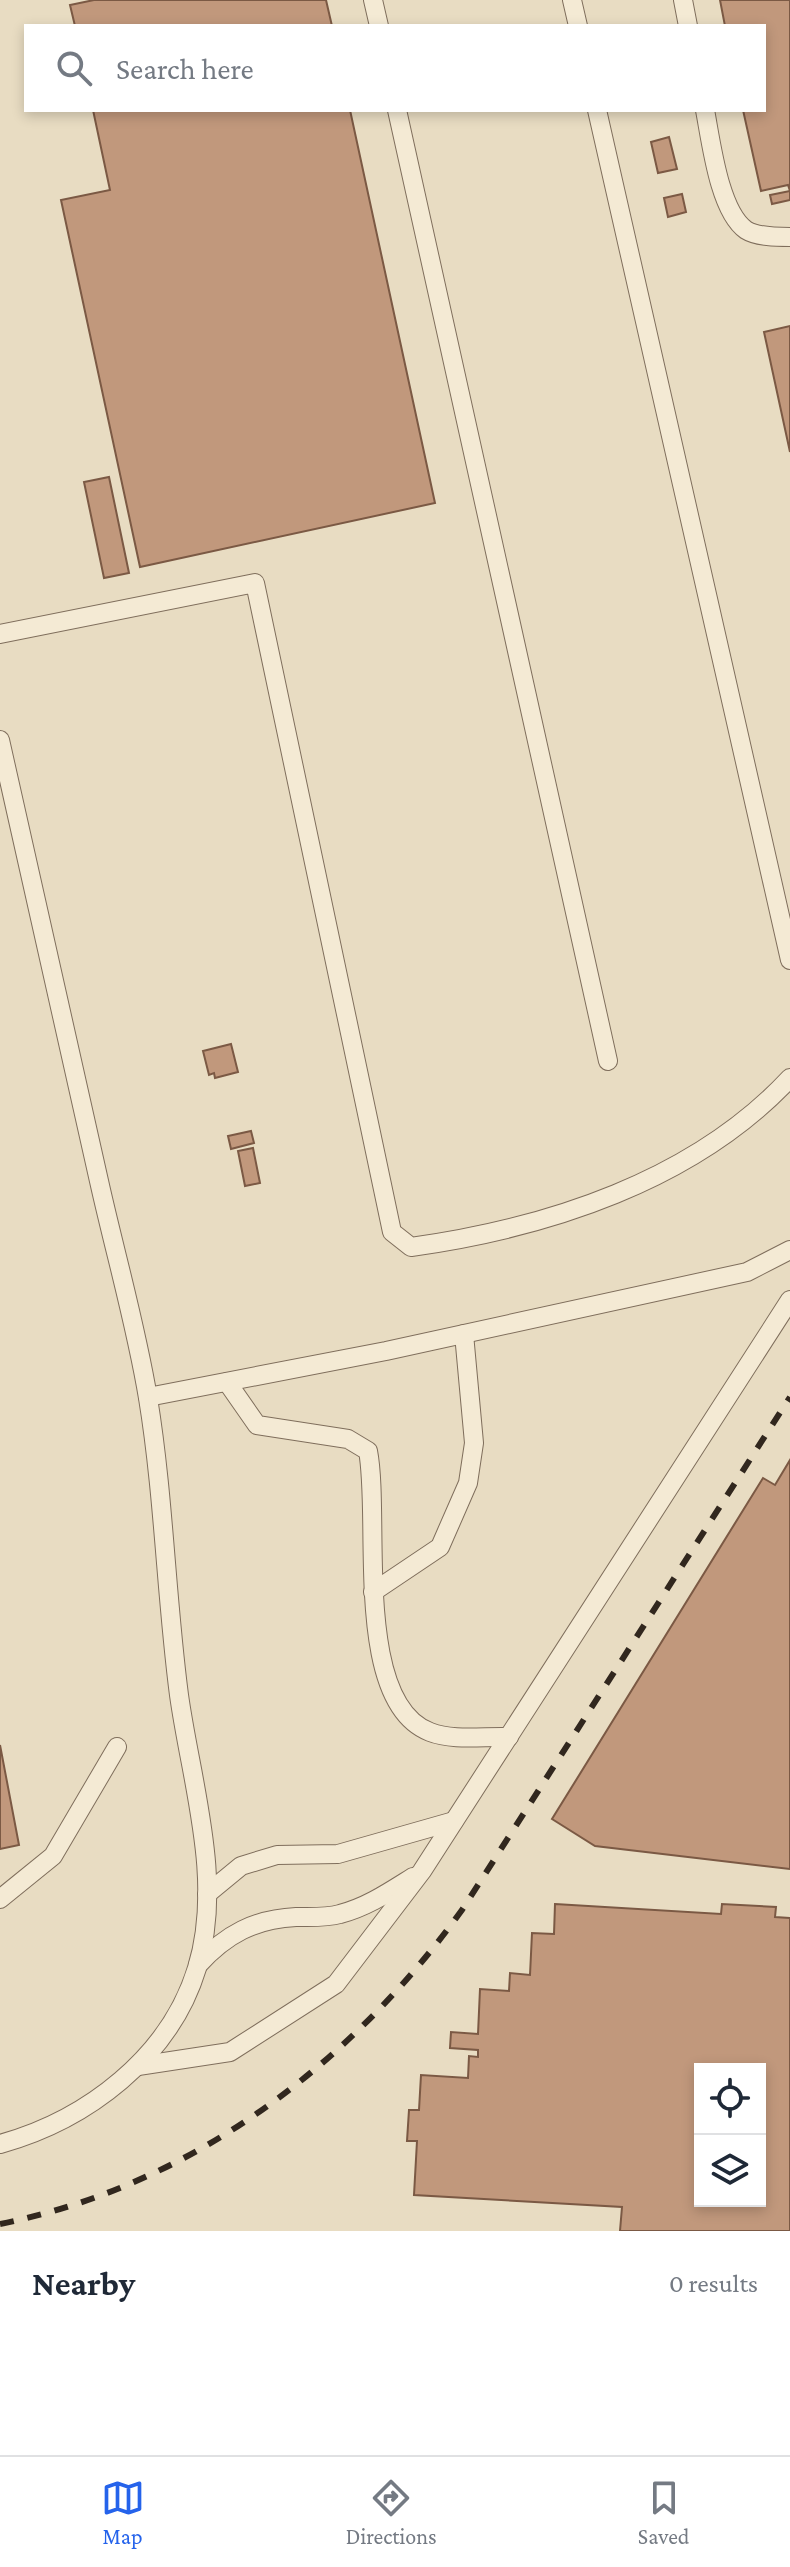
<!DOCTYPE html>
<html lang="en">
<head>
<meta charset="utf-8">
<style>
	:root { --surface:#fff; --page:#f6f6f7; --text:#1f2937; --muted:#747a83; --line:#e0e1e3; --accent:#2563eb }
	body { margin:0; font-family:"Crimson Pro",serif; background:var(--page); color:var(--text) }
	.controls { position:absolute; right:24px; bottom:24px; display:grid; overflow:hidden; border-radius:0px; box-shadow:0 4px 12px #0003 }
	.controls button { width:72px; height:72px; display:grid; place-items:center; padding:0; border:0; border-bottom:2px solid var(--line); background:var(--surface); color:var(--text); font:40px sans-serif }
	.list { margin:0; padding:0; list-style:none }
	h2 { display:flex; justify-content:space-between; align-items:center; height:104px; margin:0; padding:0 32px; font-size:34px }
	h2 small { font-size:26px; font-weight:400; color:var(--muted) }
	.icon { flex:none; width:44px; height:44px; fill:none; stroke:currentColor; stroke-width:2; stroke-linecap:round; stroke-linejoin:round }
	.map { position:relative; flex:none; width:790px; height:2231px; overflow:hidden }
	.search { position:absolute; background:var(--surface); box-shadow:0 4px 12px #0003; left:24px; right:24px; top:24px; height:88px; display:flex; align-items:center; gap:20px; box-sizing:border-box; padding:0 28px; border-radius:0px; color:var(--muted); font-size:30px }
	.sheet { height:224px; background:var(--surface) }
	nav { display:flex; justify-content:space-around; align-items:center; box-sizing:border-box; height:112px; border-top:2px solid var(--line); background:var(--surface); font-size:22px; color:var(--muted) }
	nav a { display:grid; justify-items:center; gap:4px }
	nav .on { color:var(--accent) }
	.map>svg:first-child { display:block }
	.building { fill:#c1987c; stroke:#7b5944; stroke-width:2; fill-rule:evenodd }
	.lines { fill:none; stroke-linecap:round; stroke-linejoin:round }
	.lane-casing { stroke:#7f6e5c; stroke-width:20 }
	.lane { stroke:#f4ead4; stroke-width:18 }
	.rail { stroke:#31271e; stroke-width:6; stroke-dasharray:14 14; stroke-linecap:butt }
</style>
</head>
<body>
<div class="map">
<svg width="790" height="2231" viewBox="0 0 790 2231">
	<rect width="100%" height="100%" fill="#e8dcc2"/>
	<g class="building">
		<polygon points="94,0 326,0 332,26 75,26 70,5"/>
		<polygon points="720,0 790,0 790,200 772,204 770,195 790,191 788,185 761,191 743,110 764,110 764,26 725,26"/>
		<polygon points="93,110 350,110 435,503 140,567 61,200 110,190"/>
		<polygon points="669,137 677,169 658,173 651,142"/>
		<polygon points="682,194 686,212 668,217 664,198"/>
		<polygon points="790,326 790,452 764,332"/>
		<polygon points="109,477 129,573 104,578 84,482"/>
		<polygon points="231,1044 238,1072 215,1078 214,1073 209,1075 203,1051"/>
		<polygon points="251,1131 254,1143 231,1149 228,1136"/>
		<polygon points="253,1148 260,1183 245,1186 238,1151"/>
		<polygon points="790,1460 790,1869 595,1846 552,1819 763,1478 775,1485"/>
		<polygon points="0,1745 19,1845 0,1849"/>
		<path d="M555 1904 721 1914 722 1904 776 1907 775 1917 790 1918V2231H620L622 2207 414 2195 417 2141H407L409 2110H419L421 2075 468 2078 469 2056 478 2057V2050L450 2048 451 2032 478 2034 480 1989 509 1991 510 1973 530 1975 532 1933 554 1934ZM700 2069H760V2201H700Z"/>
	</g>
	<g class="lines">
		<g class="lane-casing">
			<g id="lane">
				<polyline points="373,0 379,26"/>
				<polyline points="572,0 578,26"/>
				<polyline points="683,0 688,26"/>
				<polyline points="397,110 608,1061"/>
				<polyline points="597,110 790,960"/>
				<path d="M705 110C711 141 719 211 746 230 757 237 777 237 790 237"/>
				<path d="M0 634 255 583 392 1232 411 1247C547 1228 694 1181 790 1078"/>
				<path d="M0 740C33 887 66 1034 99 1181 115 1253 136 1325 148 1398 164 1496 166 1596 179 1695 191 1782 224 1880 197 1968 170 2057 87 2120 0 2144"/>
				<path d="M227 1382 257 1425 348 1439 368 1451C381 1518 352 1702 430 1732 453 1741 484 1736 509 1737"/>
				<polyline points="148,1397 386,1351 747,1272 790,1250"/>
				<polyline points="373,1592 440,1547 468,1483 474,1443 464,1334"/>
				<polyline points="207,1894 241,1866 277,1855 338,1854 454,1821"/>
				<polyline points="0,1899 53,1856 117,1747"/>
				<path d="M198 1965C226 1934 255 1919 296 1917 310 1917 326 1918 340 1914 367 1907 389 1892 413 1877"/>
				<polyline points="138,2066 230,2052 336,1984 422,1871 790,1300"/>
			</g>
		</g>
		<use href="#lane" class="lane"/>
		<path class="rail" d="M0 2224C191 2186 350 2065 462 1910L790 1397"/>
	</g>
</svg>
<div class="controls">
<button><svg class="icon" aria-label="locate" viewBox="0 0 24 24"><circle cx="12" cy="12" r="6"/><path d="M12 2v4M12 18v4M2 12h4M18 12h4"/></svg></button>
<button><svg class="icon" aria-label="layers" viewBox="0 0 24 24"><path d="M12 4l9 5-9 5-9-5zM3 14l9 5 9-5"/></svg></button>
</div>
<div class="search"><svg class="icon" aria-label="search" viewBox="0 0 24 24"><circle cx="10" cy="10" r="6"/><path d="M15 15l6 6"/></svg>Search here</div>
</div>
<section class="sheet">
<h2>Nearby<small>0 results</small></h2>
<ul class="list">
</ul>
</section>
<nav>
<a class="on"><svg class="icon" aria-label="map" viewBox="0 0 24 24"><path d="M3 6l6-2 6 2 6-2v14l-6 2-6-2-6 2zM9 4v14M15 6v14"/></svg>Map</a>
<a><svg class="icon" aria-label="directions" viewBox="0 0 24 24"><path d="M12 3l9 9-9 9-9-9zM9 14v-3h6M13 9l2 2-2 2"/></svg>Directions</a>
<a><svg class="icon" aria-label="saved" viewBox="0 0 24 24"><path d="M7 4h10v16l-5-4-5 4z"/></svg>Saved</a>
</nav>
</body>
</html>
